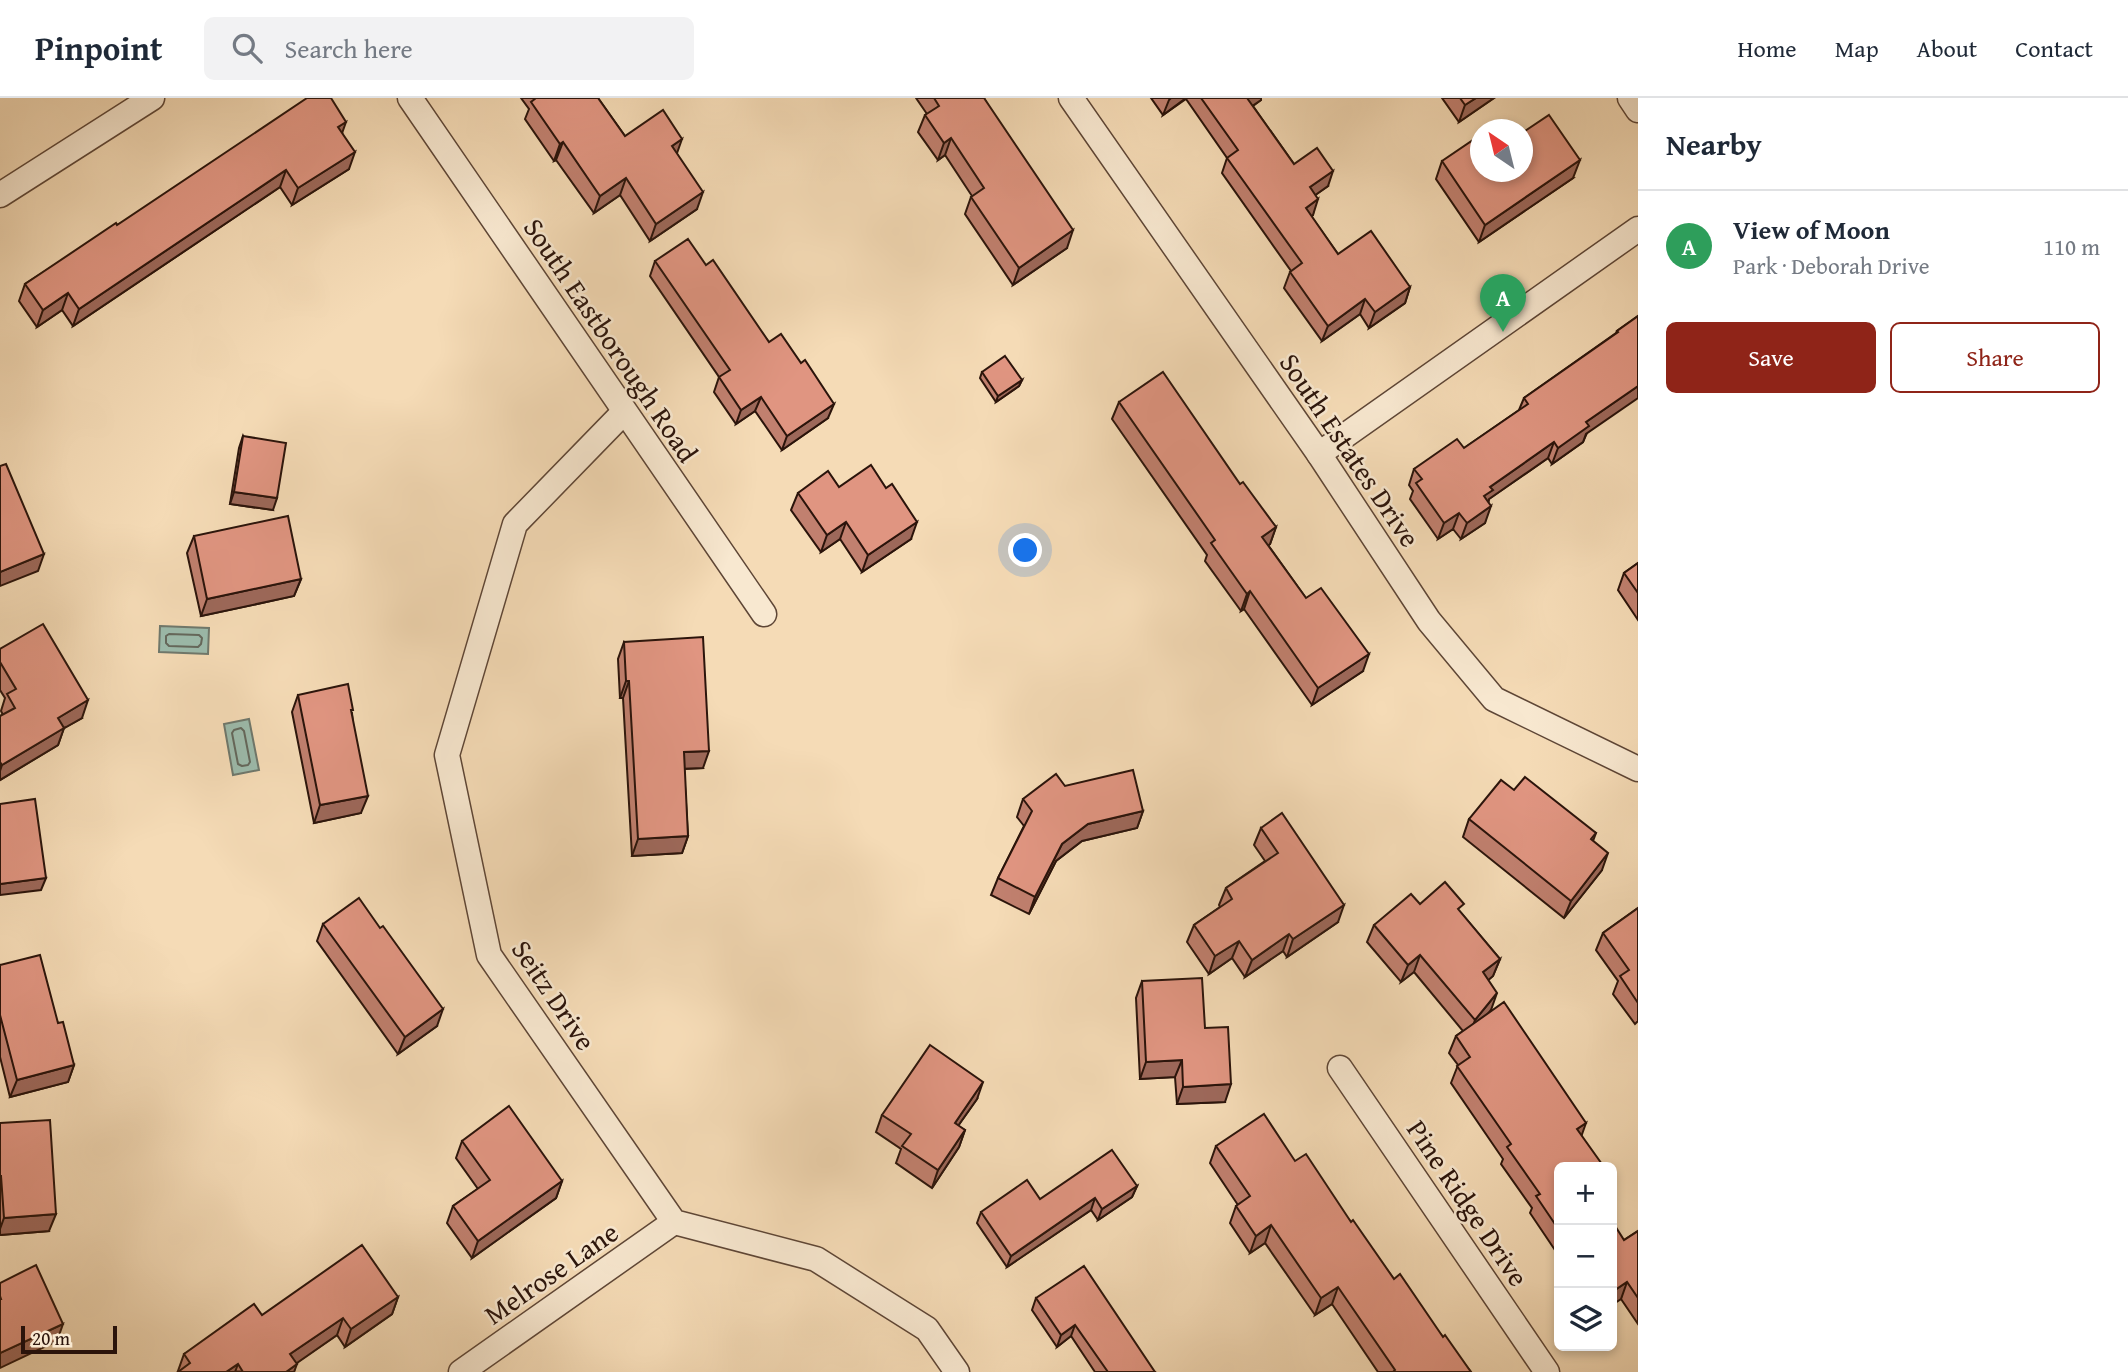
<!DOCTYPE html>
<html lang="en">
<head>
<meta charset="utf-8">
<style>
	:root { --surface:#fff; --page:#f2f2f3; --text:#1f2937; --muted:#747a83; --line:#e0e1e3; --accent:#8f2418 }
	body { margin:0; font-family:"Gentium Book Plus",serif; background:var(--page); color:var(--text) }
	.controls { position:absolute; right:21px; bottom:21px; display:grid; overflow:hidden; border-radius:10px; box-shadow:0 4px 10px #0003 }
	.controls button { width:63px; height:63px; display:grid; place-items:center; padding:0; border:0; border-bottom:2px solid var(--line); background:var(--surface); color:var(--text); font:35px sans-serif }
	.compass { position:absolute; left:1470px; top:21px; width:63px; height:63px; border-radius:50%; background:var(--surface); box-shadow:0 4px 10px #0003; rotate:325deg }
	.scale { position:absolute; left:21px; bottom:18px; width:96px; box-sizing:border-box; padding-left:7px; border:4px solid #2b140b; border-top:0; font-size:19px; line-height:24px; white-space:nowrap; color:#2b140b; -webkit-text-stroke:5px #f8e8d0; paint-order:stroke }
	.you { position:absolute; left:1026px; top:453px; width:24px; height:24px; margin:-18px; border:5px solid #fff; border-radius:50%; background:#1a73e8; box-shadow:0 0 0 10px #1a73e833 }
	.badge { display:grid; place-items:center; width:46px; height:46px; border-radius:50%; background:var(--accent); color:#fff; font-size:23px; font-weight:700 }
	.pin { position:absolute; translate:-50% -58px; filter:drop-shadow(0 2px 4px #0008) }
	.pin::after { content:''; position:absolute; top:37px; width:24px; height:21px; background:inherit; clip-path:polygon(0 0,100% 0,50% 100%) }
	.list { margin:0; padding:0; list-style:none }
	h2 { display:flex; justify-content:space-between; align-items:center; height:91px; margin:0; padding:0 28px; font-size:30px }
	h2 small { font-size:23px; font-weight:400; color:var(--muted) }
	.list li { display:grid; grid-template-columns:46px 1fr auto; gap:21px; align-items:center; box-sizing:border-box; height:112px; padding:0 28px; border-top:2px solid var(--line) }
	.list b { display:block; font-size:26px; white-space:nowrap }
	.list p { margin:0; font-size:23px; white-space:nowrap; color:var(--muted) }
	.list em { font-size:23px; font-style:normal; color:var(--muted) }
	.actions { display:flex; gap:14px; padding:21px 28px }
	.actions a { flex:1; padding:16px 0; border:2px solid var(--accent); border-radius:10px; text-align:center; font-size:24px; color:var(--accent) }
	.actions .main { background:var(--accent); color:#fff }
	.icon { flex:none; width:38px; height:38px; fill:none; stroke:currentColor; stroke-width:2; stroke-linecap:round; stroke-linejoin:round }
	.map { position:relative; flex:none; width:1638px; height:1274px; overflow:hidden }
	header { display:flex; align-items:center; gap:42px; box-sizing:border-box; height:98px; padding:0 35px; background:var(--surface); border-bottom:2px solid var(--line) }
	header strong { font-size:33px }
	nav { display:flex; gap:38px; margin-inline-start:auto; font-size:24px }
	.search { width:490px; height:63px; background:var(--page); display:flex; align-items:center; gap:18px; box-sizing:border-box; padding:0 24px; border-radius:10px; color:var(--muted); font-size:26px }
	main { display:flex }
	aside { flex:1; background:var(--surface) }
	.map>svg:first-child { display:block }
	.water { fill:#9cbbac; stroke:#6f786c; stroke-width:2 }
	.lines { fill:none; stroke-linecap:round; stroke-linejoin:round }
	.shore { stroke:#64685c; stroke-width:2 }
	.minor-casing { stroke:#5e4636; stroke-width:27 }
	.minor { stroke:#f8e8d0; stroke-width:24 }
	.wall { fill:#c1806f; stroke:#2b140b; stroke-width:2 }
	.shaded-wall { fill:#9d685a; stroke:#2b140b; stroke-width:2 }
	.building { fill:#e09581; stroke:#2b140b; stroke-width:2 }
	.labels { text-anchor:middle; stroke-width:5; stroke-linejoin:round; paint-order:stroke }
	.street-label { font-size:28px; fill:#2b140b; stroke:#f8e8d0 }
</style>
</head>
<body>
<header>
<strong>Pinpoint</strong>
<div class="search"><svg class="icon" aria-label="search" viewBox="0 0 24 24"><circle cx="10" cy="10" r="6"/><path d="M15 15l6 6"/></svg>Search here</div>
<nav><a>Home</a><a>Map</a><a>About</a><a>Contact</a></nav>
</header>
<main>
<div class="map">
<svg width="1638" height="1274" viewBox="0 0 1638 1274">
	<rect width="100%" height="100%" fill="#f5dbb6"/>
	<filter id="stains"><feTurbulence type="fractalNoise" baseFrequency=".00286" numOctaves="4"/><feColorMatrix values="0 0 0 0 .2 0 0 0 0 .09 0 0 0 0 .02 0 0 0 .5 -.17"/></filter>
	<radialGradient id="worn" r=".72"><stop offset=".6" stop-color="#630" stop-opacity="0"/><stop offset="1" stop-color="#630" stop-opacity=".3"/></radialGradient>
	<g class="water">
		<polygon points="160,528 209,530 208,556 159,554"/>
		<polygon points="249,621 259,672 233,677 224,626"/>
	</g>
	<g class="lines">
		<g class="shore">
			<polygon points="169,536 199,537 202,540 201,546 198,549 169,548 166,545 166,538"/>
			<polygon points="241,630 244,633 250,664 248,667 242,668 238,666 232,635 234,632"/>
		</g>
		<g class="minor-casing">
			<g id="minor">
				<polyline points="410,0 764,516"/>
				<polyline points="1071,0 1319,356 1429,523 1494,601 1638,671"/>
				<polyline points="1630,0 1638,12"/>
				<polyline points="0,97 152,0"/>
				<polyline points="624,314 515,426 447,657 489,857 674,1124 816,1161 927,1231 957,1274"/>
				<polyline points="1319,356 1638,131"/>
				<polyline points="1340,970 1547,1274"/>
				<polyline points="461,1274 674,1124"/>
			</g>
		</g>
		<use href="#minor" class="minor"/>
	</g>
	<g class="wall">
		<polygon points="521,0 598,0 625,38 677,56 697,111 650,143 620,97 594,115 556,62 554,63 525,21 529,11"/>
		<polygon points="916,0 984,0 1067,150 1013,187 965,116 971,99 972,98 945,57 938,62 918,34 925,17 927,16"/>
		<polygon points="1151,0 1261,0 1261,2 1253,8 1294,66 1328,88 1315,97 1313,117 1311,118 1338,156 1410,189 1405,205 1369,230 1360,216 1322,243 1284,190 1290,174 1291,173 1222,75 1227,60 1186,1 1163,17"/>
		<polygon points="1442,0 1494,0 1459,24"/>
		<polygon points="342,34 349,71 292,107 280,89 73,228 62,212 37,229 19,203 25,186 117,127"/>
		<polygon points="1442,63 1480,74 1573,80 1479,144 1436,81"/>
		<polygon points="655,163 706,167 769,244 828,320 782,352 755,313 736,326 714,294 719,279 650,178"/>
		<polygon points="1638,218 1583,344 1552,366 1548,360 1489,401 1485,425 1461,441 1453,431 1438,441 1410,401 1413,393 1409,387 1414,371 1464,350 1519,312 1524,300 1616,235 1617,233"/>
		<polygon points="982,274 1022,282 1019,288 996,304 980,280"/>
		<polygon points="1119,304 1240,386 1276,429 1270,446 1268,447 1306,500 1363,573 1312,607 1244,511 1241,513 1205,463 1207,457 1112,321"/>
		<polygon points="243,338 273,412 230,406 239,350"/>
		<polygon points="839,389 911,441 862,474 840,441 821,454 791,412 798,395"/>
		<polygon points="194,438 301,481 294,498 201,518 187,455"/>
		<polygon points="1638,465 1638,522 1618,492 1624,475"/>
		<polygon points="624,544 703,670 684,671 688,738 682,755 632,758 623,600 620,600 618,561"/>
		<polygon points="0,551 82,620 64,630 58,647 0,682 0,618 3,617 1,613 5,600 0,592"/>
		<polygon points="298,597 352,615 361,715 314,725 292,614"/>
		<polygon points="1065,688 1143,713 1137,730 1082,743 1056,763 1029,816 991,797 998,780 1024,728 1017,719 1023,701"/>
		<polygon points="1514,692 1596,735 1593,743 1602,772 1564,820 1463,739 1469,721"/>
		<polygon points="1261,730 1338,824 1287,859 1283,853 1245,879 1232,860 1209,876 1187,844 1194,827 1220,809 1219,807 1226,790 1265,763 1254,747"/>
		<polygon points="1420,806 1461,815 1500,861 1493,878 1488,882 1491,912 1488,915 1559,1069 1559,1158 1530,1115 1532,1110 1501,1066 1503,1061 1451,985 1458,967 1449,955 1456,938 1463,933 1414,874 1401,884 1367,844 1374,827"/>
		<polygon points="1638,810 1638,923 1635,926 1613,896 1618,883 1596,852 1603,835"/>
		<polygon points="323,826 437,928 398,956 317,843"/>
		<polygon points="0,867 58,925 74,967 68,984 10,999 0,959"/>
		<polygon points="1142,883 1205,930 1225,1004 1177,1006 1175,979 1140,981 1136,900"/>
		<polygon points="977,1001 958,1028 965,1032 959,1049 932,1090 896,1065 901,1051 876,1034 882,1017"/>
		<polygon points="0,1025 49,1133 0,1137"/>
		<polygon points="462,1043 562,1083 556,1100 472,1160 447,1125 453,1108 478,1091 456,1060"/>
		<polygon points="1216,1048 1295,1063 1351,1124 1394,1181 1443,1239 1471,1274 1378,1274 1332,1206 1315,1217 1265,1145 1250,1155 1230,1125 1236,1108 1238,1107 1210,1065"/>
		<polygon points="1137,1088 1132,1099 1098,1122 1091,1112 1007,1169 977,1125 981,1114 1040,1101"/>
		<polygon points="1638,1133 1638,1226 1621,1201 1624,1142"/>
		<polygon points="398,1199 392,1216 345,1249 337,1237 296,1265 294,1274 178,1273 184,1256 262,1217"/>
		<polygon points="1036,1200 1155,1274 1095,1274 1071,1238 1057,1249 1032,1212"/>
	</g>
	<g class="shaded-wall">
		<polygon points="1171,0 1186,0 1163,17 1169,2"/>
		<polygon points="1247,0 1261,0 1261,2 1242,15"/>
		<polygon points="1476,0 1494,0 1459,24 1465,7"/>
		<polygon points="346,24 340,41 338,29"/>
		<polygon points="951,40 945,57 938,62 944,45"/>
		<polygon points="682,41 676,58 672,48"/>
		<polygon points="563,44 556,62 554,63 560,46"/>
		<polygon points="355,54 349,71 292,107 298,90"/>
		<polygon points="1580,62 1573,80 1479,144 1485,127"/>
		<polygon points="286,72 280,89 73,228 79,211"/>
		<polygon points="1333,73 1328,88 1304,105 1310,89"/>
		<polygon points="626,80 620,97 594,115 600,98"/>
		<polygon points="703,94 697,111 650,143 656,126"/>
		<polygon points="1318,101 1313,117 1300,125 1306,110"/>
		<polygon points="1073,132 1067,150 1013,187 1019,170"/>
		<polygon points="1410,189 1405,205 1369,230 1375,214"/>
		<polygon points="68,195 62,212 37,229 43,212"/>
		<polygon points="1365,201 1360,216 1322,243 1328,228"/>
		<polygon points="1022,282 1019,288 996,304 998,298"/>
		<polygon points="1638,288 1638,300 1586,336 1583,344 1552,366 1558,350 1586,324"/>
		<polygon points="761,299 755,313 736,326 741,312"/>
		<polygon points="834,306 828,320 782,352 787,338"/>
		<polygon points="1554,344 1548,360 1489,401 1487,408 1484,398 1490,389"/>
		<polygon points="234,394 277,400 273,412 230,406"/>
		<polygon points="1491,408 1485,425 1461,441 1467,425"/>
		<polygon points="1459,415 1453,431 1438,441 1444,425"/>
		<polygon points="846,424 840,441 821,454 827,437"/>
		<polygon points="917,424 911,441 862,474 868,457"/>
		<polygon points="1276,429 1270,446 1256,456 1262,439"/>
		<polygon points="44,456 38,473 0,488 0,474"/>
		<polygon points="301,481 294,498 201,518 207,501"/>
		<polygon points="1250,493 1244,511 1241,513 1247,496"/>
		<polygon points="1369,556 1363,573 1312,607 1318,590"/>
		<polygon points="626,583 629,583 623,600 620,600"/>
		<polygon points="88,602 82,620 52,637 58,620"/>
		<polygon points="64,630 58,647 0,682 0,673 2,667"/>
		<polygon points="709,653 703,670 677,671 684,654"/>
		<polygon points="368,698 361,715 314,725 320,707"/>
		<polygon points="1143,713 1137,730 1082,743 1056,763 1029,816 1035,799 1062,746 1088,726"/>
		<polygon points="688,738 682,755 632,758 638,741"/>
		<polygon points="1608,755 1602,772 1564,820 1571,803"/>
		<polygon points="46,780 41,792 0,797 0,786"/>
		<polygon points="1344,807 1338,824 1287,859 1293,841"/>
		<polygon points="1289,836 1283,853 1245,879 1252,862"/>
		<polygon points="1239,843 1232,860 1209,876 1215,858"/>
		<polygon points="1420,857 1414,874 1401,884 1408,867"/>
		<polygon points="1500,861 1493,878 1477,892 1483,874"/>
		<polygon points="1497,895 1491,912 1469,939 1475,922"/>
		<polygon points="443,911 437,928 398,956 405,939"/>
		<polygon points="1182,962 1175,979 1140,981 1146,964"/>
		<polygon points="74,967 68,984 10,999 17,982"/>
		<polygon points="983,984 977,1001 948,1042 955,1025"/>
		<polygon points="1231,986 1225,1004 1177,1006 1183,989"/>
		<polygon points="1586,1025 1580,1042 1577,1031"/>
		<polygon points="965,1032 959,1049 932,1090 938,1072"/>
		<polygon points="562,1083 556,1100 472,1160 478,1143"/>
		<polygon points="1137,1088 1132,1099 1098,1122 1102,1111"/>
		<polygon points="1095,1100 1091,1112 1007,1169 1011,1158"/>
		<polygon points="56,1116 49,1133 0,1137 0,1131 4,1120"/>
		<polygon points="1271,1127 1265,1145 1250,1155 1256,1138"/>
		<polygon points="1627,1184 1621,1201 1612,1207 1612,1194"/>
		<polygon points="1338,1189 1332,1206 1315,1217 1321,1200"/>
		<polygon points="398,1199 392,1216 345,1249 351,1231"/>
		<polygon points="343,1220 337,1237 284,1274 290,1256"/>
		<polygon points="63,1226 57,1243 0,1270 0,1255"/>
		<polygon points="1075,1227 1071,1238 1057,1249 1061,1237"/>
		<polygon points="238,1266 235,1274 226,1274"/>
		<polygon points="297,1266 294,1274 286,1274"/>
	</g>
	<g class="building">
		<polygon points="307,0 331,0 346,24 338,29 355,54 298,90 286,72 79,211 68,195 43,212 25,186 116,125 117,127"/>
		<polygon points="536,0 598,0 625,38 663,12 682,41 672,48 703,94 656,126 626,80 600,98 563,44 560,46 531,4"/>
		<polygon points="934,0 984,0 1073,132 1019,170 971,99 984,90 951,40 944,45 925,17 939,8"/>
		<polygon points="1201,0 1247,0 1294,66 1317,50 1333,73 1310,89 1318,101 1306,110 1338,156 1371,133 1410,189 1375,214 1365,201 1328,228 1290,174 1302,165 1227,60 1238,52"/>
		<polygon points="1460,0 1476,0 1465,7"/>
		<polygon points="1549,17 1580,62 1485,127 1442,63 1476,40 1480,46 1480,74 1522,74 1522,35"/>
		<polygon points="688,141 706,167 713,162 769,244 781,236 801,265 805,262 834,306 787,338 761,299 741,312 719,279 730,272 655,163"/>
		<polygon points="1638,218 1638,288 1586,324 1589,328 1558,350 1554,344 1490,389 1493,392 1484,398 1491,408 1467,425 1459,415 1444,425 1416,385 1422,381 1414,371 1457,341 1464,350 1528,306 1524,300 1618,234 1617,233"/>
		<polygon points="1005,258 1022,282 998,298 982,274"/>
		<polygon points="1163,274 1240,386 1243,384 1276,429 1262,439 1306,500 1321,490 1369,556 1318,590 1250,493 1247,496 1211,445 1215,442 1119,304"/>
		<polygon points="243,338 286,345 277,400 234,394"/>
		<polygon points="6,366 44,456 0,474 0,368"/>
		<polygon points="871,367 886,390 892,386 917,424 868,457 846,424 827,437 798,395 828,373 839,389"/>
		<polygon points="288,418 301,481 207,501 194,438"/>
		<polygon points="1638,465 1638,495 1624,475"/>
		<polygon points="43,526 88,602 58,620 64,630 2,667 0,664 0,618 15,610 7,596 16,591 0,564 0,551"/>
		<polygon points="703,539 709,653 684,654 688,738 638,741 629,583 626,583 624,544"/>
		<polygon points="348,586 353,612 351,612 368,698 320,707 298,597"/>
		<polygon points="1133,672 1143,713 1088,726 1062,746 1035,799 998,780 1032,713 1023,701 1056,676 1065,688"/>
		<polygon points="1525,679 1596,735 1591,741 1608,755 1571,803 1469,721 1501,682 1514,692"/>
		<polygon points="35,701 46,780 0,786 0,706"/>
		<polygon points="1282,715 1344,807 1293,841 1289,836 1252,862 1239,843 1215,858 1194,827 1232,801 1226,790 1278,755 1261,730"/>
		<polygon points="1445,784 1464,806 1458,811 1500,861 1483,874 1497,895 1475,922 1420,857 1408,867 1374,827 1411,796 1420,806"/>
		<polygon points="359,800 380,830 383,828 443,911 405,939 323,826"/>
		<polygon points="1638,810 1638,905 1620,878 1629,872 1603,835"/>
		<polygon points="40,857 58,925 63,924 74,967 17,982 0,917 0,867"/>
		<polygon points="1202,880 1205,930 1228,929 1231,986 1183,989 1182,962 1146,964 1142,883"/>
		<polygon points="1504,904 1586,1025 1577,1031 1604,1069 1559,1069 1559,1132 1536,1098 1540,1096 1507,1049 1511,1046 1457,968 1470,959 1456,938"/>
		<polygon points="930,947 983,984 955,1025 965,1032 938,1072 902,1048 911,1036 882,1017"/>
		<polygon points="509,1008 562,1083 478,1143 453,1108 490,1082 462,1043"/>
		<polygon points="1264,1016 1295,1063 1306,1056 1351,1124 1353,1122 1394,1181 1400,1176 1443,1239 1445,1237 1471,1274 1393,1274 1395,1272 1338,1189 1321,1200 1271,1127 1256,1138 1236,1108 1250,1098 1216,1048"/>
		<polygon points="50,1022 56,1116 4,1120 1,1078 0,1078 0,1025"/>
		<polygon points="1112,1052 1137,1088 1102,1111 1095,1100 1011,1158 981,1114 1027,1082 1040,1101"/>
		<polygon points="1612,1123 1624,1142 1638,1133 1638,1200 1627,1184 1612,1194"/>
		<polygon points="362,1147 398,1199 351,1231 343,1220 290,1256 297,1266 286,1274 243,1274 238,1266 226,1274 178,1274 190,1265 184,1256 254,1206 262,1217"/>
		<polygon points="36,1167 63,1226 0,1255 0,1201 1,1201 0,1198 0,1185"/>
		<polygon points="1084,1168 1155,1274 1108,1274 1075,1227 1061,1237 1036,1200"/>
	</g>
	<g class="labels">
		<g class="street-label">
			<text transform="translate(611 242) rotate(56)" y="10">South Eastborough Road</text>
			<text transform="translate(1350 352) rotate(56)" y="10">South Estates Drive</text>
			<text transform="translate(554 897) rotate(56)" y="10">Seitz Drive</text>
			<text transform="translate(1468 1105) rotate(56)" y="10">Pine Ridge Drive</text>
			<text transform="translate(551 1175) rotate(-35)" y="10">Melrose Lane</text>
		</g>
	</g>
	<rect width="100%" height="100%" filter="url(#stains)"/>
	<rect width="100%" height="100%" fill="url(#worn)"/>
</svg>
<div class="controls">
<button>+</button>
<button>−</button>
<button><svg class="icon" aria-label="layers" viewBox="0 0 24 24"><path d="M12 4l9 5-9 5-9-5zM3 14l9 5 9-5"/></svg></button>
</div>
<svg class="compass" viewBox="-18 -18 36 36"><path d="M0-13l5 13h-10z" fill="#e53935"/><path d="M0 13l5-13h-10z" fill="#747a83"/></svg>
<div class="scale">20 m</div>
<div class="you"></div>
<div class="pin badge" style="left:1503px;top:234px;background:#2e9e5b">A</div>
</div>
<aside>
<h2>Nearby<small></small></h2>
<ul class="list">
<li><span class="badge" style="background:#2e9e5b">A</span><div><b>View of Moon</b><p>Park · Deborah Drive</p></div><em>110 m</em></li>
</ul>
<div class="actions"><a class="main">Save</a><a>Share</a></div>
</aside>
</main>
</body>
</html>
